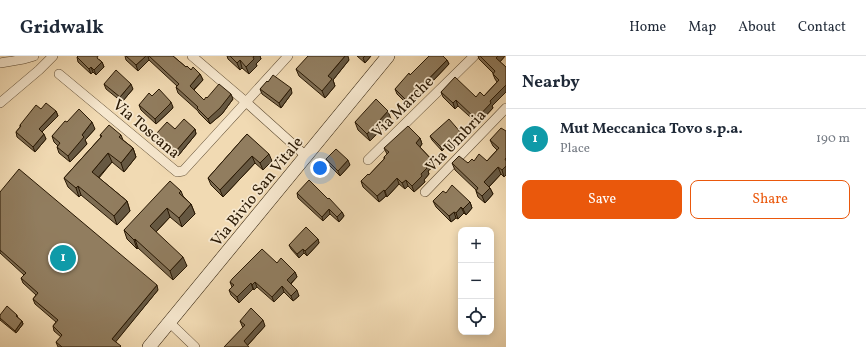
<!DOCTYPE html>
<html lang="en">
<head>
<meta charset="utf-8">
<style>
	:root { --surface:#fff; --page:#f6f6f7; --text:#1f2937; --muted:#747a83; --line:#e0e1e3; --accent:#ea580c }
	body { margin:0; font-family:Vollkorn,serif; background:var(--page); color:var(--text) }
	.controls { position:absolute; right:12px; bottom:12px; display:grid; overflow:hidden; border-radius:8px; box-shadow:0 2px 10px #0003 }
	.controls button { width:36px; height:36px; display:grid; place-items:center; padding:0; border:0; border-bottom:1px solid var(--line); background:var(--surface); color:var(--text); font:20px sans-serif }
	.you { position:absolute; left:320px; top:112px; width:14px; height:14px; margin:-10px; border:3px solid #fff; border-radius:50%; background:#1a73e8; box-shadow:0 0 0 6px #1a73e833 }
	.badge { display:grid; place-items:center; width:26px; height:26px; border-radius:50%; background:var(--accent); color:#fff; font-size:13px; font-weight:700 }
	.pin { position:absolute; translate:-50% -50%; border:2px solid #fff; box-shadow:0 1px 4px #0006 }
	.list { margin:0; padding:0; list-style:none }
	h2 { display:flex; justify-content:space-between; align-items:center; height:52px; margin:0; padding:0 16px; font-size:17px }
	h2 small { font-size:13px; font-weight:400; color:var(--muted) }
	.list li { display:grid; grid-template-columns:26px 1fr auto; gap:12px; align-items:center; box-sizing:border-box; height:60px; padding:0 16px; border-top:1px solid var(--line) }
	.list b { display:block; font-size:15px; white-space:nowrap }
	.list p { margin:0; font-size:13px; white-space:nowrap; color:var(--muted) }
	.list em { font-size:13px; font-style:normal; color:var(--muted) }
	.actions { display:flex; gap:8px; padding:12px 16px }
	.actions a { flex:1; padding:9px 0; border:1px solid var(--accent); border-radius:8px; text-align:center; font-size:14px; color:var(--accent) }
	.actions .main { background:var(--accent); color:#fff }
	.icon { flex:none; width:22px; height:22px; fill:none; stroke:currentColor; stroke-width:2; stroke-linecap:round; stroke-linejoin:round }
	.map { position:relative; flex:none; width:506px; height:291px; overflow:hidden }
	header { display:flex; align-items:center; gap:24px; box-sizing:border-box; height:56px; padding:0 20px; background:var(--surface); border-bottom:1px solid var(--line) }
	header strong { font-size:19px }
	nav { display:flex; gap:22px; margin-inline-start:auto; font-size:14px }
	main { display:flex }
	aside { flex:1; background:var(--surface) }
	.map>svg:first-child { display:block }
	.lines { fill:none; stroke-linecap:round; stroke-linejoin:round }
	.street-casing { stroke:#5b482f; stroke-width:10 }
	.secondary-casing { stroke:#291803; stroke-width:14 }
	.street { stroke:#f6e7ce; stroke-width:9 }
	.secondary { stroke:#f6e7ce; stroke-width:13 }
	.wall { fill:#7d6c52; stroke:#291803 }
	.shaded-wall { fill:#665842; stroke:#291803 }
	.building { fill:#917d5f; stroke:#291803 }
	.labels { text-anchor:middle; stroke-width:3.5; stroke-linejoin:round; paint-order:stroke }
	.street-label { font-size:16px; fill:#291803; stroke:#f6e7ce }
</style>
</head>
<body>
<header>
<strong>Gridwalk</strong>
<nav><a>Home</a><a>Map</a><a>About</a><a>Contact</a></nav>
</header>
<main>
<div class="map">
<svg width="506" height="291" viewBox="0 0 506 291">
	<rect width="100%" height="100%" fill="#f1dab3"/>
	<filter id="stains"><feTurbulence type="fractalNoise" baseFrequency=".005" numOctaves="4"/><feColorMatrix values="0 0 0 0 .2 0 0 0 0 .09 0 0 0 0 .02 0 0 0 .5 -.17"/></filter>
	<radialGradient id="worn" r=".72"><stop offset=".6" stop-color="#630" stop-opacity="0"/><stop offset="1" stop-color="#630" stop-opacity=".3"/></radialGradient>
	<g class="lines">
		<g class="street-casing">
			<g id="street">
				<polyline points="192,0 246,46 306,100"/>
				<path d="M0 7C12 5 23 4 34 0"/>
				<polyline points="59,18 177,116 183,115 288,0"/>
				<polyline points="0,47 39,14 53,0"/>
				<polyline points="368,104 474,0"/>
				<polyline points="425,136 506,52"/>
				<polyline points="170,267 195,291"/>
			</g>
		</g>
		<g class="secondary-casing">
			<polyline id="secondary" points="149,291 388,0"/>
		</g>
		<use href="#street" class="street"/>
		<use href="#secondary" class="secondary"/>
	</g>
	<g class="wall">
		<polygon points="125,0 173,0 186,11 200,18 203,24 194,34 204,44 207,42 233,43 222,58 210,68 199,57 198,55 178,37 176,31 177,30 149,4 138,15 126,4"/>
		<polygon points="227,0 260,0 261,3 256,8 257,10 249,18 242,12 240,14 228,3"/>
		<polygon points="357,0 371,0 365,7"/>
		<polygon points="478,0 505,0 500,6 506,11 506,36 492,50 493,52 478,68 458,50 455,53 443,41 441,36 476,41 484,40 497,26 495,23 493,18 493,17 479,3"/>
		<polygon points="77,1 100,4 102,6 104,11 96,19 93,16 91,18 78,6"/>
		<polygon points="349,4 333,24 335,30 325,42 299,20 296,13"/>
		<polygon points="447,4 449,8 409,50 397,38 395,33 410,19"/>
		<polygon points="268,26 292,37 281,52 262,38 260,33"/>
		<polygon points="104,28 133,33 122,46 106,33"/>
		<polygon points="152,40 173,51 172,53 156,68 141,54 139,49"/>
		<polygon points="41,53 56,55 58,60 42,76 46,83 35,96 17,81 16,76 20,71 20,69"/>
		<polygon points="391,63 370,85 358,74 355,66"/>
		<polygon points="67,66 95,73 85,84 87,88 70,106 59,97 57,91 58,90 54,86 52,80"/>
		<polygon points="175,73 195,73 196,78 178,100 158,82 156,78"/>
		<polygon points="506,75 506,119 504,121 501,118 489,131 490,132 493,138 485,147 478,141 476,135 476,134 455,114 452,107 468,107 474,105 487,105 497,94 493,90 490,84"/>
		<polygon points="247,78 272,105 263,114 255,107 223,141 211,129 208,122"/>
		<polygon points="462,78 464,82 451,94 447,90 442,95 432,84 430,80"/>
		<polygon points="100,79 121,79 123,84 133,92 136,101 124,116 112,106 99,122 127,145 130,155 117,169 81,139 79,141 68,131 64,122 101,81"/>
		<polygon points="420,82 422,88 420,91 432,104 434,110 428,115 429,118 424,124 425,126 414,136 408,130 405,133 399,128 387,141 386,140 379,146 363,131 361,125 369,119 384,103 384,101 387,98 384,92"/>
		<polygon points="326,103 350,109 340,120 328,108"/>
		<polygon points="181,135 183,140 191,148 195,158 182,171 170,161 156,176 187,210 173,224 138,192 137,193 127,183 124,174"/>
		<polygon points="0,136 158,234 115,286 121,291 58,291 56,286 61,281 54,275 53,270 56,266 35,248 33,243 36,239 23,227 21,222 24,219 0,197"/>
		<polygon points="297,137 342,156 344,160 339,166 330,158 323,165 298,142"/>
		<polygon points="446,137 470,146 472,152 466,159 464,157 458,163 456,162 451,166 436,151 433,145"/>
		<polygon points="318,183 319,187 307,200 304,197 299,202 291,193 289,189"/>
		<polygon points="277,207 295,216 297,221 291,228 299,240 293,245 284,236 274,246 257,231 254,234 253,233 239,247 231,239 229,234 232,231 230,226"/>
		<polygon points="0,259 17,259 18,262 22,265 23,268 16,277 0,264"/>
		<polygon points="240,265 265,270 248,289 224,291 243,272"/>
	</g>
	<g class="shaded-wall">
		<polygon points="146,0 148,0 149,4 138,15 136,9"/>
		<polygon points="254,0 260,0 261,3 256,8 257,10 249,18 246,11"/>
		<polygon points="345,0 348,0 349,4 333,24 335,30 325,42 322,35 328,20"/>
		<polygon points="365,0 371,0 365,7 363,2"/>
		<polygon points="498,0 505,0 498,8 496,2"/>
		<polygon points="240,4 242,12 240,14 237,7"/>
		<polygon points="447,4 449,8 409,50 407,45"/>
		<polygon points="102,6 104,11 96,19 94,14"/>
		<polygon points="91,11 93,16 91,18 89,13"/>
		<polygon points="200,18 203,24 192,35 190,30"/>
		<polygon points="131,28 133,33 122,46 120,41"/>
		<polygon points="506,29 506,36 492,50 493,52 478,68 476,63 490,45"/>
		<polygon points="291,32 292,37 281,52 279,47"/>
		<polygon points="231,38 233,43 222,58 210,68 208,63"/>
		<polygon points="456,44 458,50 455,53 453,47"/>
		<polygon points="171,46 173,51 172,53 156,68 155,63"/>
		<polygon points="56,55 58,60 40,78 39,73"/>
		<polygon points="388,55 391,63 370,85 367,78"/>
		<polygon points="92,66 95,73 85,84 87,88 70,106 68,100 82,79"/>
		<polygon points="195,73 196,78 178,100 176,95"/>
		<polygon points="44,78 46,83 35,96 33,91"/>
		<polygon points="462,78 464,82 451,94 449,90"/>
		<polygon points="420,82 422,88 418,93 416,87"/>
		<polygon points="445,86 447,90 442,95 441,91"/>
		<polygon points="133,92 136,101 124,116 121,107"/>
		<polygon points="108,97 112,106 95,125 92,116"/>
		<polygon points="269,98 272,105 263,114 260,107"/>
		<polygon points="252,100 255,107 223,141 220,134"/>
		<polygon points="348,104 350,109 340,120 338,115"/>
		<polygon points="432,104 434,110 428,115 429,118 424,124 425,126 414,136 412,130 425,110"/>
		<polygon points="506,110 506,119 504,121 502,114"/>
		<polygon points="498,111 501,118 487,133 484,126"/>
		<polygon points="397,122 399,128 387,141 385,135"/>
		<polygon points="406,124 408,130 405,133 402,127"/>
		<polygon points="78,130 81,139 79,141 76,132"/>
		<polygon points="490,132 493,138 485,147 482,140"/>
		<polygon points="384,134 386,140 379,146 377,140"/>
		<polygon points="127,145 130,155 117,169 114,160"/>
		<polygon points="470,146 472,152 466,159 463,153"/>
		<polygon points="191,148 195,158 182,171 179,162"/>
		<polygon points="461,151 464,157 458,163 456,157"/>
		<polygon points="167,152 170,161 153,179 150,170"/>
		<polygon points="329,153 330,158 323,165 322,161"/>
		<polygon points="342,156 344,160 339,166 337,161"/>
		<polygon points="454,156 456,162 451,166 449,160"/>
		<polygon points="135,183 138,192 137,193 134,184"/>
		<polygon points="318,183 319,187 307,200 305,195"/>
		<polygon points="303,193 304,197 299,202 297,198"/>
		<polygon points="183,201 187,210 173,224 170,215"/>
		<polygon points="295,216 297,221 289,229 287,224"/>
		<polygon points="255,226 257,231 254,234 252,229"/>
		<polygon points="251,227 253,233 239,247 237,241"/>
		<polygon points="157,229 158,234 114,288 112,283"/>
		<polygon points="282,230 284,236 274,246 272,241"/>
		<polygon points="297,234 299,240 293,245 291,240"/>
		<polygon points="263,264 265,270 246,291 244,285"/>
		<polygon points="22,265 23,268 16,277 15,275"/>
	</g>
	<g class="building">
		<polygon points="78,0 98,0 97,2 102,6 94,14 91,11 89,13 77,1"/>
		<polygon points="126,0 146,0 136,9"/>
		<polygon points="149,0 173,0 186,11 187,10 191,14 193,11 200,18 190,30 204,44 206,41 207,42 219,28 231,38 220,52 208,63 197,52 198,51 176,31 179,28"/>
		<polygon points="230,0 254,0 253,1 254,3 246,11 240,4 237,7"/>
		<polygon points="308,0 345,0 328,20 332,23 322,35 296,13"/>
		<polygon points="429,0 443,0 447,4 407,45 395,33 409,17 410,19"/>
		<polygon points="480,0 498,0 496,2 506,11 506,29 490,45 491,47 476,63 456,44 453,47 441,36 455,21 476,41 480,36 484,40 499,24 493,18 495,15"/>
		<polygon points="116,14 131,28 120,41 104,28"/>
		<polygon points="273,19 291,32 279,47 260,33 267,25 268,26"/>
		<polygon points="159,33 171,46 170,48 155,63 139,49 149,37 152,40"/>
		<polygon points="376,43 388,55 367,78 355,66"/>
		<polygon points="46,47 56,55 39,73 44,78 33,91 16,76 21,70 20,69 36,49 41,53"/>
		<polygon points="79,53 92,66 82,79 84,81 68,100 57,91 60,87 52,80 65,65 67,66"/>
		<polygon points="184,63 195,73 176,95 156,78 167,66 175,73"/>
		<polygon points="449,63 462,78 449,90 445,86 441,91 430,80"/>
		<polygon points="109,69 121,79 119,81 133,92 121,107 108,97 92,116 127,145 114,160 78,130 76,132 64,122 102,80 100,79"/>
		<polygon points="408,70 420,82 416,87 432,104 425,110 427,112 421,118 422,120 412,130 406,124 402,127 397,122 385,135 384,134 377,140 361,125 368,118 369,119 385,102 384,101 389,96 384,92"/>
		<polygon points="501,72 506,75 506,102 505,103 506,105 506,110 502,114 498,111 484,126 490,132 482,140 476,135 478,132 452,107 459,100 468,107 472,103 474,105 479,98 487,105 499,92 490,84"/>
		<polygon points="247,78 269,98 260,107 252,100 220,134 208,122"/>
		<polygon points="336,93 348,104 338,115 326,103"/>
		<polygon points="19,113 157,229 112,283 121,290 120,291 62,291 56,286 62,279 53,270 58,264 33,243 38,237 21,222 26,217 0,194 0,136"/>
		<polygon points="309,124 328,143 329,142 342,156 337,161 329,153 322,161 297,137"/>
		<polygon points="170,125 181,135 179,137 191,148 179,162 167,152 150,170 183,201 170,215 135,183 134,184 124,174"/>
		<polygon points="452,129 470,146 463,153 461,151 456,157 454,156 449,160 433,145 443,135 446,137"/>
		<polygon points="306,171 318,183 305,195 303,193 297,198 289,189"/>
		<polygon points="262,193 277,207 281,202 295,216 287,224 297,234 291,240 282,230 272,241 255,226 252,229 251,227 237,241 229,234 234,229 230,226 232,223"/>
		<polygon points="7,250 17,259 16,260 22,265 15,275 0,262 0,259"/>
		<polygon points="251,252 263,264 244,285 249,291 224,291 245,269 240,265"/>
	</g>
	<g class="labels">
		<g class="street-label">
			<text transform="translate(402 50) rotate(-45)" y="6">Via Marche</text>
			<text transform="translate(147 72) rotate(40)" y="6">Via Toscana</text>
			<text transform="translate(455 84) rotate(-46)" y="6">Via Umbria</text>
			<text transform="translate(256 135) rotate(-51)" y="6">Via Bivio San Vitale</text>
		</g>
	</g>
	<rect width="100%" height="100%" filter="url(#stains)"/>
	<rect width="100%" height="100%" fill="url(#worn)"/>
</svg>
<div class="controls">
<button>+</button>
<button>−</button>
<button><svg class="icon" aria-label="locate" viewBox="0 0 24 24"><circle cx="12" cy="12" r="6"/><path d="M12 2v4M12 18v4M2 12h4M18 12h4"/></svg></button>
</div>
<div class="you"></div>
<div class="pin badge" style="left:63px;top:202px;background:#0f9aa8">1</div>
</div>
<aside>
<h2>Nearby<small></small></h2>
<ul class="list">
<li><span class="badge" style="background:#0f9aa8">1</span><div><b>Mut Meccanica Tovo s.p.a.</b><p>Place</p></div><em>190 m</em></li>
</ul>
<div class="actions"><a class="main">Save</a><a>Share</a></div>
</aside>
</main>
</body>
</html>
